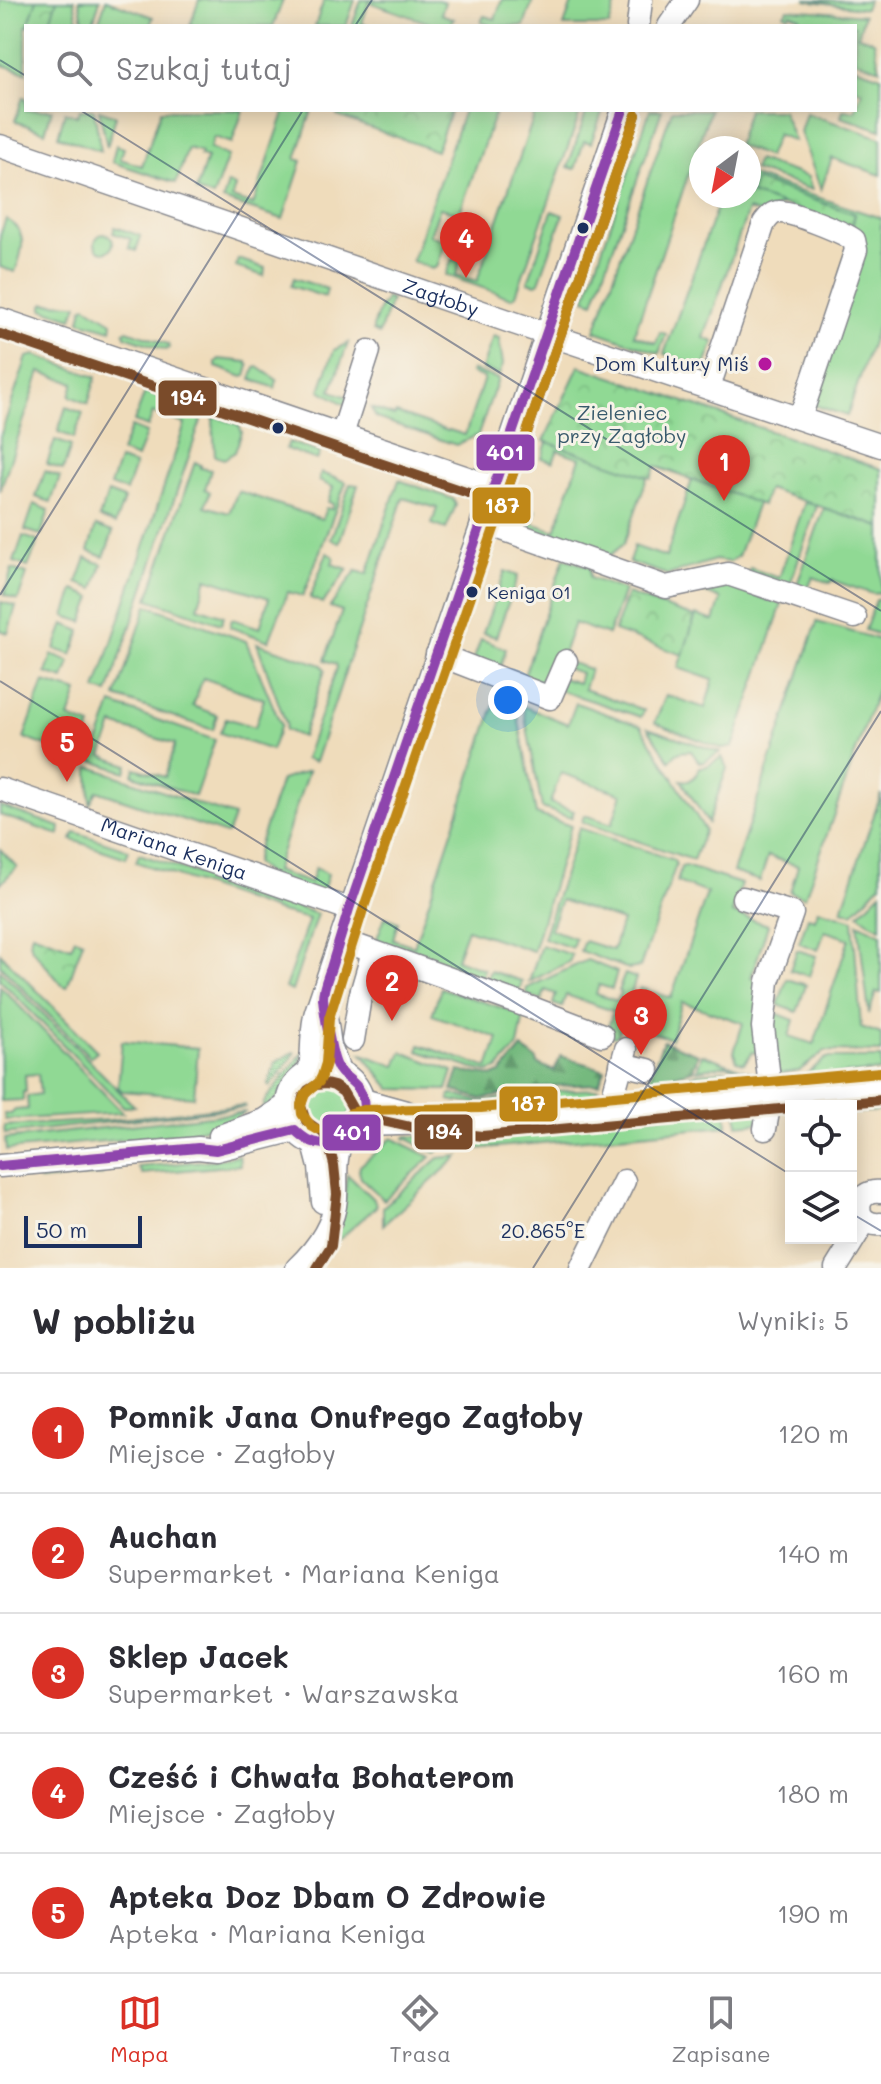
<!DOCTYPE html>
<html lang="pl">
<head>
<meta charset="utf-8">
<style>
	:root { --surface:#fff; --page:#f7f7f7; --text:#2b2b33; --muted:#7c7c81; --line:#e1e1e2; --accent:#d93025 }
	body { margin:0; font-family:Mali,sans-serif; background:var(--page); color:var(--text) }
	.controls { position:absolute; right:24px; bottom:24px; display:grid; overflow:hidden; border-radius:0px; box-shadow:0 4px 20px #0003 }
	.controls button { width:72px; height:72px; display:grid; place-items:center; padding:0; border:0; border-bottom:2px solid var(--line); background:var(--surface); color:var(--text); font:40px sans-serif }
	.compass { position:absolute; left:689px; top:136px; width:72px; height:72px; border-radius:50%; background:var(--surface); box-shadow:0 4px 20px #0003; rotate:212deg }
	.scale { position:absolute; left:24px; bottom:20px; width:118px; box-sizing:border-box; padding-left:8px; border:4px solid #1b2f5e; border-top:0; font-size:22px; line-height:28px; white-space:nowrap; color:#1b2f5e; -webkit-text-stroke:6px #f7f3e8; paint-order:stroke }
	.you { position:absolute; left:508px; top:700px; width:28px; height:28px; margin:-20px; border:6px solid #fff; border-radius:50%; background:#1a73e8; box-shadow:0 0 0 12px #1a73e833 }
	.badge { display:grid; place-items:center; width:52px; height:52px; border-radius:50%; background:var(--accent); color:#fff; font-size:26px; font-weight:700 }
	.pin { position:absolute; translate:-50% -66px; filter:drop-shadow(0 2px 4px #0008) }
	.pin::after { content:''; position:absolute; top:42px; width:28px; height:24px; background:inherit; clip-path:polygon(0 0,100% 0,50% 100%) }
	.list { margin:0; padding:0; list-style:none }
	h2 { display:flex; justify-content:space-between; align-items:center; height:104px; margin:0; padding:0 32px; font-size:34px }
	h2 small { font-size:26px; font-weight:400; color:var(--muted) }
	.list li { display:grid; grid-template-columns:52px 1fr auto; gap:24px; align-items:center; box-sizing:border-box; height:120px; padding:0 32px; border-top:2px solid var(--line) }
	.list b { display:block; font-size:30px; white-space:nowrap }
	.list p { margin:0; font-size:26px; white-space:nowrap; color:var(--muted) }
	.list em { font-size:26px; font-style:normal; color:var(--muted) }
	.icon { flex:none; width:44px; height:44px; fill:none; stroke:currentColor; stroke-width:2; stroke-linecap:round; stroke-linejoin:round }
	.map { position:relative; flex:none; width:881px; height:1268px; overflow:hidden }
	.search { position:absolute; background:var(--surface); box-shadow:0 4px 20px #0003; left:24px; right:24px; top:24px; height:88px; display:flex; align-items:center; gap:20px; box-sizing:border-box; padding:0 28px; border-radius:0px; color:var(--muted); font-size:30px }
	.sheet { height:704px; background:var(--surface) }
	nav { display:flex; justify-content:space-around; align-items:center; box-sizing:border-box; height:112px; border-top:2px solid var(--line); background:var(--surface); font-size:22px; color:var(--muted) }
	nav a { display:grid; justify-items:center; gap:4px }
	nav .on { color:var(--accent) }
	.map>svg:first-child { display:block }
	.green { fill:#90d994; stroke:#568479; stroke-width:2 }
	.forest { fill:url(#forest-firs); stroke:#48746e; stroke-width:2 }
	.park { fill:url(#park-crowns); stroke:#568479; stroke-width:2 }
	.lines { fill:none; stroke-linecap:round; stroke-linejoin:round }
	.minor-casing { stroke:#85868c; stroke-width:25 }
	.minor { stroke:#fff; stroke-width:22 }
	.bus-1-casing { stroke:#f7f3e8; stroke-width:16 }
	.bus-2-casing { stroke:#f7f3e8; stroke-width:16 }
	.bus-3-casing { stroke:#f7f3e8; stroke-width:16 }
	.bus-1 { stroke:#8e44ad; stroke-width:10 }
	.bus-2 { stroke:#7a4b2a; stroke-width:10 }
	.bus-3 { stroke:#c08818; stroke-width:10 }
	.ticks { fill:none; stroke:#1b2f5e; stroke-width:2; stroke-opacity:0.45 }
	.bus-dot { fill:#1b2f5e; stroke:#f7f3e8; stroke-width:3 }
	.poi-dot { fill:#b5179e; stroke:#f7f3e8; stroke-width:3 }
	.labels { text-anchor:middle; stroke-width:6; stroke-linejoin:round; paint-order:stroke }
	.bus-label { font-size:18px; fill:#1b2f5e; stroke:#f7f3e8; text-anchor:start }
	.street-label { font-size:20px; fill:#1b2f5e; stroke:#f7f3e8 }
	.poi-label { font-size:20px; fill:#1b2f5e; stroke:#f7f3e8; text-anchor:end }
	.park-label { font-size:20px; fill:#385a6c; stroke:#f7f3e8 }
	.ticks-label { font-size:20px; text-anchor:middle; fill:#1b2f5e; stroke:#f7f3e8; stroke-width:6; stroke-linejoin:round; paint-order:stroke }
	.line-badge { stroke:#f7f3e8; stroke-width:3 }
	.badge-label { font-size:22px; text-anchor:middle; font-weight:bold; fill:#fff }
</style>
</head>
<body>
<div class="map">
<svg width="881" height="1268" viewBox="0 0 881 1268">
	<defs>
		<pattern id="forest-firs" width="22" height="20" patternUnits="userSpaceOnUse" patternTransform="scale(2)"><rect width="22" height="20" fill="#74b97e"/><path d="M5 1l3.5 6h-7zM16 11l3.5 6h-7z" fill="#5e976a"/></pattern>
		<pattern id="park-crowns" width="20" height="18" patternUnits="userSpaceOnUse" patternTransform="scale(2)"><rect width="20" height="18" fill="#90d994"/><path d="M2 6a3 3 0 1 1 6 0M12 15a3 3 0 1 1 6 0" fill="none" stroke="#7cbb82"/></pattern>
	</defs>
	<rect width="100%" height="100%" fill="#f7f3e8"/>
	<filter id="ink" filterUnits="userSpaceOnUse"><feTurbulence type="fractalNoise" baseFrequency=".0125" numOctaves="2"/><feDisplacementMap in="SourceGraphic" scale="16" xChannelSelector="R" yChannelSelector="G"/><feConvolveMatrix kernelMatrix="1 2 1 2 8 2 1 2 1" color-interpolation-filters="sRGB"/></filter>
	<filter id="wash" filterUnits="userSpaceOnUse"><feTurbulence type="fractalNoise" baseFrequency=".006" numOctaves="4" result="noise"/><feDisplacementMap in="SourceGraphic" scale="32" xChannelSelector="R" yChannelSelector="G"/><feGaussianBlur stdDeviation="1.8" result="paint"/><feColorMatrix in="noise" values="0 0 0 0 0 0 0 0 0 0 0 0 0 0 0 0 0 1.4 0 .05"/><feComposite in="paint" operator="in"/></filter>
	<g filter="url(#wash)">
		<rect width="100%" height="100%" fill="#efdcbb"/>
		<g class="green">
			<polygon points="0,0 74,0 79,26 26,26 26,73 0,64"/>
			<polygon points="79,0 100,0 92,26 84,26"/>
			<polygon points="106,0 153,17 150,26 97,26"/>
			<polygon points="199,0 283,0 273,26 190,26"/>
			<polygon points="324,0 355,0 346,26 315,26"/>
			<polygon points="361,0 438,0 445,2 441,14 454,19 448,26 428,26 429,23 369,2 362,23 369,26 352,26"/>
			<polygon points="502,0 533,0 524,26 492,26 481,22 484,16 495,19"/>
			<polygon points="573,0 617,0 609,26 564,26"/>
			<polygon points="805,0 862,1 868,0 865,9"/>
			<polygon points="788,9 864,15 858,36 874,41 880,69 855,60 855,26 796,26 800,17 790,13 788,16 784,14"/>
			<polygon points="855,67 881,76 881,130 841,117 843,110 855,111 862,91 855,88"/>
			<polygon points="23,97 26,98 26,110 52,110 45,132 15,121"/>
			<polygon points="80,110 94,110 101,151 58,136 65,112 77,116"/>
			<polygon points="99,110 116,116 107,147"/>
			<polygon points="161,110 243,110 232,143 214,137 210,148 228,156 213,197 196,191 207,158 200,156 201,152 188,148 176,183 112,162 116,145 124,148 120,159 142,166"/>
			<polygon points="285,110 312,110 296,159 302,161 283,219 223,200 228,183 235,186 232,198 253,205"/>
			<polygon points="464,110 496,110 456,223 452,222 455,212 440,208 430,235 446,241 437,267 432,269 412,261"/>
			<polygon points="536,110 581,110 516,295 511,298 446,275 452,259 460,262 456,275 477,281"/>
			<polygon points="587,110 603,110 591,143 584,141 575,169 568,167"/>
			<polygon points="650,110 662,110 594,302 585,299"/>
			<polygon points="672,110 710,110 634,335 656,343 660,332 666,334 659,353 595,331"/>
			<polygon points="748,110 782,110 794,141 777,134 768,157 737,145"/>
			<polygon points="806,113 881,138 881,175 832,158 821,190 800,132"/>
			<polygon points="757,160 808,177 812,190 753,170"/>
			<polygon points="749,175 881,218 881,315 847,416 811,404 855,214 755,181 782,205 761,214 748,210 704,338 714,342 704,368 664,354 721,196 749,196"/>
			<polygon points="552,211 563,215 539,282 536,284 528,282"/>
			<path d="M6 219C29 232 23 251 15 272L0 267V235Z"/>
			<polygon points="115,227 141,236 136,251 129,248 131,239 113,233"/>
			<circle cx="104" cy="243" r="9"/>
			<polygon points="238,259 265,268 264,276 236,267"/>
			<polygon points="294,278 327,289 325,297 291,286"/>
			<polygon points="386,298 391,300 379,334 373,331 373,327 381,305 383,305"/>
			<polygon points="45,303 76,304 78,305 72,318 43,309 43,305"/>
			<polygon points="86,306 112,322 111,330 80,321 83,307"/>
			<polygon points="127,330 168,344 169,348 166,350 125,336 124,332"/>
			<polygon points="493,336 499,338 503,364 499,375 482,369"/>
			<polygon points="30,338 103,363 101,370 28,346"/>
			<polygon points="348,343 331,391 348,397 346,405 320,390 334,350"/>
			<polygon points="35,355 96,377 88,404 70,396 74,383 40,372 0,491 0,437 27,357"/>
			<polygon points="219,359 247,362 249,366 246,376 243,377 216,367 216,362"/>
			<polygon points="258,367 277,380 275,388 251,379 255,368"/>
			<polygon points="472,370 498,379 478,435 456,445 376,418 371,408 394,416 396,413 448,431 449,430 465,435 484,378 471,373"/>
			<polygon points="162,382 211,399 208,407 159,390"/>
			<polygon points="145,392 191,407 203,415 108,693 96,690 185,424 153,413 148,427 134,422"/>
			<polygon points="66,407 83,413 74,438 58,432"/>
			<polygon points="555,416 657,449 624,544 609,556 521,525 527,507 536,511 532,523 555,531 580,458 558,450 553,462 542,458"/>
			<polygon points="217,417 239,425 242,432 235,452 224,459 215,456 213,419"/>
			<polygon points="131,427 146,433 137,458 121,452"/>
			<polygon points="55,440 71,446 63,470 47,464"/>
			<polygon points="289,442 320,453 317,460 286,449"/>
			<polygon points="119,460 135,465 126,491 110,486"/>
			<polygon points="195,462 201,465 201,468 211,470 205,489 210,492 205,506 229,513 238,491 322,519 326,508 332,509 333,504 328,502 333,487 319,481 321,473 346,482 303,596 288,592 269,641 230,627 232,619 260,628 269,598 207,578 198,607 224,616 221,624 148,599"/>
			<polygon points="406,468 462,485 459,493 401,473"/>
			<polygon points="660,468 762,490 738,556 729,562 715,560 668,575 629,562 634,546 666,557 692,480"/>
			<polygon points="45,471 60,477 51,502 36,497"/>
			<polygon points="399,480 453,499 456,505 446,529 432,524 437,508 403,498 315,762 305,759 337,668 336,664 325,660 342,611 330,607 356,571 367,574"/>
			<polygon points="350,484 358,485 339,543 331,539"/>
			<polygon points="108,493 124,499 115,524 99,518"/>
			<polygon points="805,502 817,506 789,587 748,573 750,568 779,578"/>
			<polygon points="34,504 49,510 41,535 25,530"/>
			<polygon points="824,509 881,527 881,593 873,594 831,580 830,583 813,577 807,591 796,587"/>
			<polygon points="96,526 113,532 104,557 88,551"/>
			<polygon points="23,536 38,541 28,567 14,562"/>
			<polygon points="327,553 334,557 332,564 348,569 323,603 310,598"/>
			<polygon points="86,558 102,564 94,589 77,583"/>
			<polygon points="564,558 590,567 590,578 624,590 608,635 574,623 561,659 549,665 541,682 524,676"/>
			<polygon points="12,569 27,574 18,600 4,595"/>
			<polygon points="505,571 518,576 496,637 483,633"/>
			<polygon points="727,586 782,604 733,747 723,749 655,723 666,695 705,708 713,680 678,668 696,615 714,621 721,599 699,590"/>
			<polygon points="74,590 92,597 83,622 65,616"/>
			<polygon points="881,599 881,635 865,630 876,600"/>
			<polygon points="1,602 16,606 8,633 0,630"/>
			<polygon points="147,605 246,641 281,725 271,750 220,733 226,718 255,727 264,699 203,678 193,706 217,715 213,730 116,697"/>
			<polygon points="817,622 881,640 881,680 805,897 790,892 798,866 768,856 760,881 733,872"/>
			<polygon points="64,624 81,631 72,655 55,649"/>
			<polygon points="481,639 506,649 500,668 474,659"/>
			<polygon points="257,643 322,665 325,670 302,737 285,730 286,724"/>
			<polygon points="52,655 70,662 64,679 46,673"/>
			<polygon points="571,663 590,669 584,689 644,710 641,717 559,690 562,678 578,683 581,673 568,669"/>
			<polygon points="44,682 78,692 69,718 91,726 80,758 24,738"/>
			<polygon points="501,685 513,689 536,814 571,826 533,951 467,929 456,959 484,969 481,979 376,941 385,917 398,922 393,939 414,946"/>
			<polygon points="576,703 641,726 705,830 693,860 582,822 584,815 612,824 622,794 561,773 550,803 574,811 571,818 542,808 523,706 568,724"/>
			<polygon points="112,704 215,740 195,796 133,775 135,768 165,777 175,744 113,725 102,756 128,765 126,772 92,761"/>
			<path d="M648 728 720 752 704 762H699L691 751C680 751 676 752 670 761Z"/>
			<polygon points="722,757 727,768 708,823 681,780 689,781 696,775 700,767 707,766"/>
			<polygon points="91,767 234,816 228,833 226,834 97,791 90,804 89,769"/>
			<polygon points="308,771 275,871 310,883 315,868 328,874 322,894 268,875 255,863 259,844 281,780"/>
			<polygon points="881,794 881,884 853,913 842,910"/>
			<polygon points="0,806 60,827 59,835 0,815"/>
			<polygon points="579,828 674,860 676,865 640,967 629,969 580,951 584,941 613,950 622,921 561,900 550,929 575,938 572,948 543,938"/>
			<polygon points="75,832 129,850 126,858 72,840"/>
			<polygon points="0,849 17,867 0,884"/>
			<polygon points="139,854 317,914 292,991 285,988 309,919 280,912 136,862"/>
			<polygon points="685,866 741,884 732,913 768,925 751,978 762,983 760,1053 753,1052 744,1063 737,1061 734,1052 743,1023 682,1002 671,1039 628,1024 640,988 671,998 707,893 677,882 681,867"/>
			<polygon points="881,892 881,928 872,924 859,914"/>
			<polygon points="818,909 853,920 861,1027 881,1034 881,1052 825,1051 799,1071 778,1074 773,1026 776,1013 794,1020 789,1036 814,1044 849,939 825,931 818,950 799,943 808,917 815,919"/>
			<polygon points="858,923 881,934 881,993 876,992 869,1014"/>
			<polygon points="541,945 572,955 569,962 529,982"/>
			<polygon points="797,950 816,956 809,976 790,970"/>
			<polygon points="0,953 97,1051 90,1057 0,965"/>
			<polygon points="587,960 617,972 612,989 599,985 596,994 617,1001 620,992 618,991 625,974 636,978 618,1035 615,1037 606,1034 613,1011 566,995 562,1007 553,1004 556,994 545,990 542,1000 529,996 526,993 527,988"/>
			<polygon points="0,970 134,1106 124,1107 0,980"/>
			<polygon points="490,971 522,981 520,989 516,991 486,981"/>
			<polygon points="787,979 806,985 797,1012 778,1005"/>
			<polygon points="0,986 123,1113 5,1120 4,1114 11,1114 15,1110 28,1109 27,1096 40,1094 38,1074 25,1075 26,1092 23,1092 23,1100 1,1101"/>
			<polygon points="441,988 524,1015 518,1046 498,1069 488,1072 474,1069 418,1051 420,1045 488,1068 498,1038 432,1015"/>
			<polygon points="122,1041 198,1048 194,1097 122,1091 118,1087"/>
			<polygon points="341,1048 350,1053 381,1094 373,1096 360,1077 345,1065"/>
			<polygon points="294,1052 295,1053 270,1086 268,1085 276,1062"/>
			<path d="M303 1052C300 1068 297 1067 288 1080 277 1095 282 1098 263 1108L264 1102Z"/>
			<polygon points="402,1052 453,1071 447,1090 391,1089 362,1054 396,1066"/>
			<polygon points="702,1054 756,1074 727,1065 697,1070"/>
			<polygon points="826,1058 881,1058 881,1071 803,1077"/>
			<polygon points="724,1070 754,1079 754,1081 692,1087 695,1074"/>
			<polygon points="692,1075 688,1088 621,1093 622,1088 640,1088"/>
			<circle cx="325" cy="1106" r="26"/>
			<path d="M599 1089 596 1096C550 1100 494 1111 449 1100L451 1094 481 1102 554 1091Z"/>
			<polygon points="881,1096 881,1111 851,1113 851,1106 801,1106 806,1102"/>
			<polygon points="245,1105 245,1107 5,1134 4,1126 110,1120"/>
			<polygon points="753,1107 759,1112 758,1123 738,1125 737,1109"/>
			<polygon points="726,1109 727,1126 476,1149 475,1132"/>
			<polygon points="246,1112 233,1120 184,1134 6,1150 5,1139"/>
			<polygon points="407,1136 449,1139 450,1140 436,1153 405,1138"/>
			<polygon points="392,1138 431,1157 384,1200 361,1178 359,1171 360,1166"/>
			<polygon points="239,1155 240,1165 142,1174 138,1167 213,1160"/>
			<polygon points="459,1156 383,1225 383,1207 439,1158"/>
			<polygon points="103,1170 103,1175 39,1181 39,1177 41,1175"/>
			<polygon points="347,1174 375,1201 376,1207 336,1242 335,1241 342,1220"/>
		</g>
		<g class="forest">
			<polygon points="663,1041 698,1054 693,1070 652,1081 650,1077"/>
			<polygon points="522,1048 537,1060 538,1064 554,1071 561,1056 605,1070 599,1084 553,1086 481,1099 452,1090 459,1071 493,1076 501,1073"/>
		</g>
		<g class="park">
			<polygon points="37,0 57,0 48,26 28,25"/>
			<polygon points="339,110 451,110 436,151 337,116"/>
			<polygon points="755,180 855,214 851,228 751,194"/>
			<polygon points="579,366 881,469 881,527 768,489 762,505 656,466 651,478 544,441"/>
			<polygon points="627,594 695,617 683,655 614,631"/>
			<polygon points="32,933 71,947 75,938 83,941 67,987 62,985 32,949 30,941"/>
		</g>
	</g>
	<g filter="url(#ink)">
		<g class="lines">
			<g class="minor-casing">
				<g id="minor">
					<polyline points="638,26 641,0"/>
					<polyline points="669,26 687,0"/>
					<path id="s1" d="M0 146 514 323 881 446"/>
					<polyline points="0,319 494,487"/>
					<path d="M709 387 764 223C768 218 772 212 779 212 791 211 843 232 854 240L856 250 800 418"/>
					<polyline points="342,435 369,351"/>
					<polyline points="482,522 666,587 728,574 855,617"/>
					<polyline points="437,654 550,698 566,661"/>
					<path id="s2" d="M0 789 349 909"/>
					<polyline points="743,898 792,913 768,981 763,1027 771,1096 765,1129"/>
					<polyline points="341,940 532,1008 602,1035"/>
					<polyline points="325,1010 330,1046 339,1071"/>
					<polyline points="353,1040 360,997 373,952"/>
					<polyline points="621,1064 648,1070"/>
					<circle cx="325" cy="1107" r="38"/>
					<path d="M309 1072C314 1053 310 1031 316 1012 416 711 518 410 623 110"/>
					<polyline points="363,1100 421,1116"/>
					<polyline points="612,1111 612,1099 626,1049"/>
					<polyline points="358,1125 482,1122 881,1086"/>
					<polyline points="220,1136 264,1120 287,1105"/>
					<polyline points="314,1144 320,1167 323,1202"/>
					<polyline points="0,1166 198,1148 216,1150 295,1130"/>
					<path d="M881 1192C852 1188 852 1227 881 1224"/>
					<path d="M297 1268C317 1249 334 1226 336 1198 337 1179 334 1160 341 1142"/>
					<polyline points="581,1268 624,1181"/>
					<polyline points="836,1268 865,1221"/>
				</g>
			</g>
			<use href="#minor" class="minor"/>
			<g class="bus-1-casing">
				<path id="bus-1" d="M0 1166 198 1148 216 1150 295 1130C305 1140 313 1144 327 1144 352 1143 372 1114 360 1091 354 1080 340 1076 336 1064 331 1053 324 1010 323 998 323 988 328 977 331 968 337 948 343 929 349 909L623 110"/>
			</g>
			<g class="bus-2-casing">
				<g id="bus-2">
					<polyline points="0,334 489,500"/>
					<polyline points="507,491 636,115"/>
					<polyline points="815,1106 881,1100"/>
					<polyline points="317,1268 331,1246 337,1194 334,1165 327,1139 323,1133 306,1121 301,1106 303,1097 308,1090 316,1085 326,1084 334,1086 343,1092 354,1111 374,1119 419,1129 482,1136 791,1108"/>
				</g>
			</g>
			<g class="bus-3-casing">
				<polyline id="bus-3" points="636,115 362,913 329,1018 326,1063 322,1076 319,1082 305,1094 301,1105 302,1114 311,1126 318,1130 335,1129 351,1113 363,1110 481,1108 880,1072"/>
			</g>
			<use href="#bus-1" class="bus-1"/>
			<use href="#bus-2" class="bus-2"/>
			<use href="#bus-3" class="bus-3"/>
		</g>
	</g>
	<path class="ticks" d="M355 26 372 0M0 60 26 76M80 110 881 611M0 595 303 110M0 681 791 1175M851 1213 881 1231M533 1268 881 711"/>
	<g class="bus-dot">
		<circle cx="583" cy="228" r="7"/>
		<circle cx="278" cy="428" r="7"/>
		<circle cx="472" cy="592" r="7"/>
	</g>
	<circle class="poi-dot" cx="765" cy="364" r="8"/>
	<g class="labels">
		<g class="bus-label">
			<text x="487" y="599">Keniga 01</text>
		</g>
		<g class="street-label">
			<text dy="7" stroke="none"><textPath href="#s1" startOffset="466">Zagłoby</textPath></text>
			<text dy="7" stroke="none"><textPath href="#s2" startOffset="184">Mariana Keniga</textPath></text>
		</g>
		<g class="poi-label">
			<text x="749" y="371">Dom Kultury Miś</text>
		</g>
		<g class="park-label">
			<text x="622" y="420">Zieleniec<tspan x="622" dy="23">przy Zagłoby</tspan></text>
		</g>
	</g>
	<g class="ticks-label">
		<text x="543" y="1238">20.865°E</text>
	</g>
	<g class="line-badge">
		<rect x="157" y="379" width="61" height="38" rx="8" fill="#7a4b2a"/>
		<rect x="475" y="433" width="61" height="39" rx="8" fill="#8e44ad"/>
		<rect x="471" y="486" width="61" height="39" rx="8" fill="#c08818"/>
		<rect x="498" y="1085" width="61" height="38" rx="8" fill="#c08818"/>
		<rect x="413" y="1113" width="61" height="38" rx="8" fill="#7a4b2a"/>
		<rect x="321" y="1113" width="61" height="39" rx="8" fill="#8e44ad"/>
	</g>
	<g class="badge-label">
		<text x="188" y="405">194</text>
		<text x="505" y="460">401</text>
		<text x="502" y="513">187</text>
		<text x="528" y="1111">187</text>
		<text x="444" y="1139">194</text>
		<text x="352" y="1140">401</text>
	</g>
</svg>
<div class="controls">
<button><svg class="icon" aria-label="locate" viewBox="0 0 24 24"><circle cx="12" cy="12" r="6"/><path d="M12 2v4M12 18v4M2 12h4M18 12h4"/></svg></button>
<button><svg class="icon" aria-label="layers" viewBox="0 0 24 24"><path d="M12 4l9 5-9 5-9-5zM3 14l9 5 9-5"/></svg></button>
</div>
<svg class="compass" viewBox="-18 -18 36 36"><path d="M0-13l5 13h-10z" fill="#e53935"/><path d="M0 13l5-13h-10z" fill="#7c7c81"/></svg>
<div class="scale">50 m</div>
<div class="you"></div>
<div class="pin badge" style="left:724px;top:501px">1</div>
<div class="pin badge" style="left:392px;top:1021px">2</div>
<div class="pin badge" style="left:641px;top:1055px">3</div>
<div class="pin badge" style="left:466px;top:278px">4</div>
<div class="pin badge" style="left:67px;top:782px">5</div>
<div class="search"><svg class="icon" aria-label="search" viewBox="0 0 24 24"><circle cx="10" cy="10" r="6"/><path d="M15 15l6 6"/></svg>Szukaj tutaj</div>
</div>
<section class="sheet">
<h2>W pobliżu<small>Wyniki: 5</small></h2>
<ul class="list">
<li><span class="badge">1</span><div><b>Pomnik Jana Onufrego Zagłoby</b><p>Miejsce · Zagłoby</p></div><em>120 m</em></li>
<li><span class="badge">2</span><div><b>Auchan</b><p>Supermarket · Mariana Keniga</p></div><em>140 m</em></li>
<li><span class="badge">3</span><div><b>Sklep Jacek</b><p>Supermarket · Warszawska</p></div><em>160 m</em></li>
<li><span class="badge">4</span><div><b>Cześć i Chwała Bohaterom</b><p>Miejsce · Zagłoby</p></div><em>180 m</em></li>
<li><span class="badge">5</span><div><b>Apteka Doz Dbam O Zdrowie</b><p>Apteka · Mariana Keniga</p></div><em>190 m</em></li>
</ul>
</section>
<nav>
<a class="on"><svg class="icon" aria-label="map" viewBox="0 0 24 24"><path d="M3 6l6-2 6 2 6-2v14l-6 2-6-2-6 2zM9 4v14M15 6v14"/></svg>Mapa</a>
<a><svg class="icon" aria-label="directions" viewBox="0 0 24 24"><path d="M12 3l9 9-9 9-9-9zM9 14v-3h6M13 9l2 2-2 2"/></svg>Trasa</a>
<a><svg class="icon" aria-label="saved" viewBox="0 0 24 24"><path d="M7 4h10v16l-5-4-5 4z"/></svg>Zapisane</a>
</nav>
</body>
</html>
